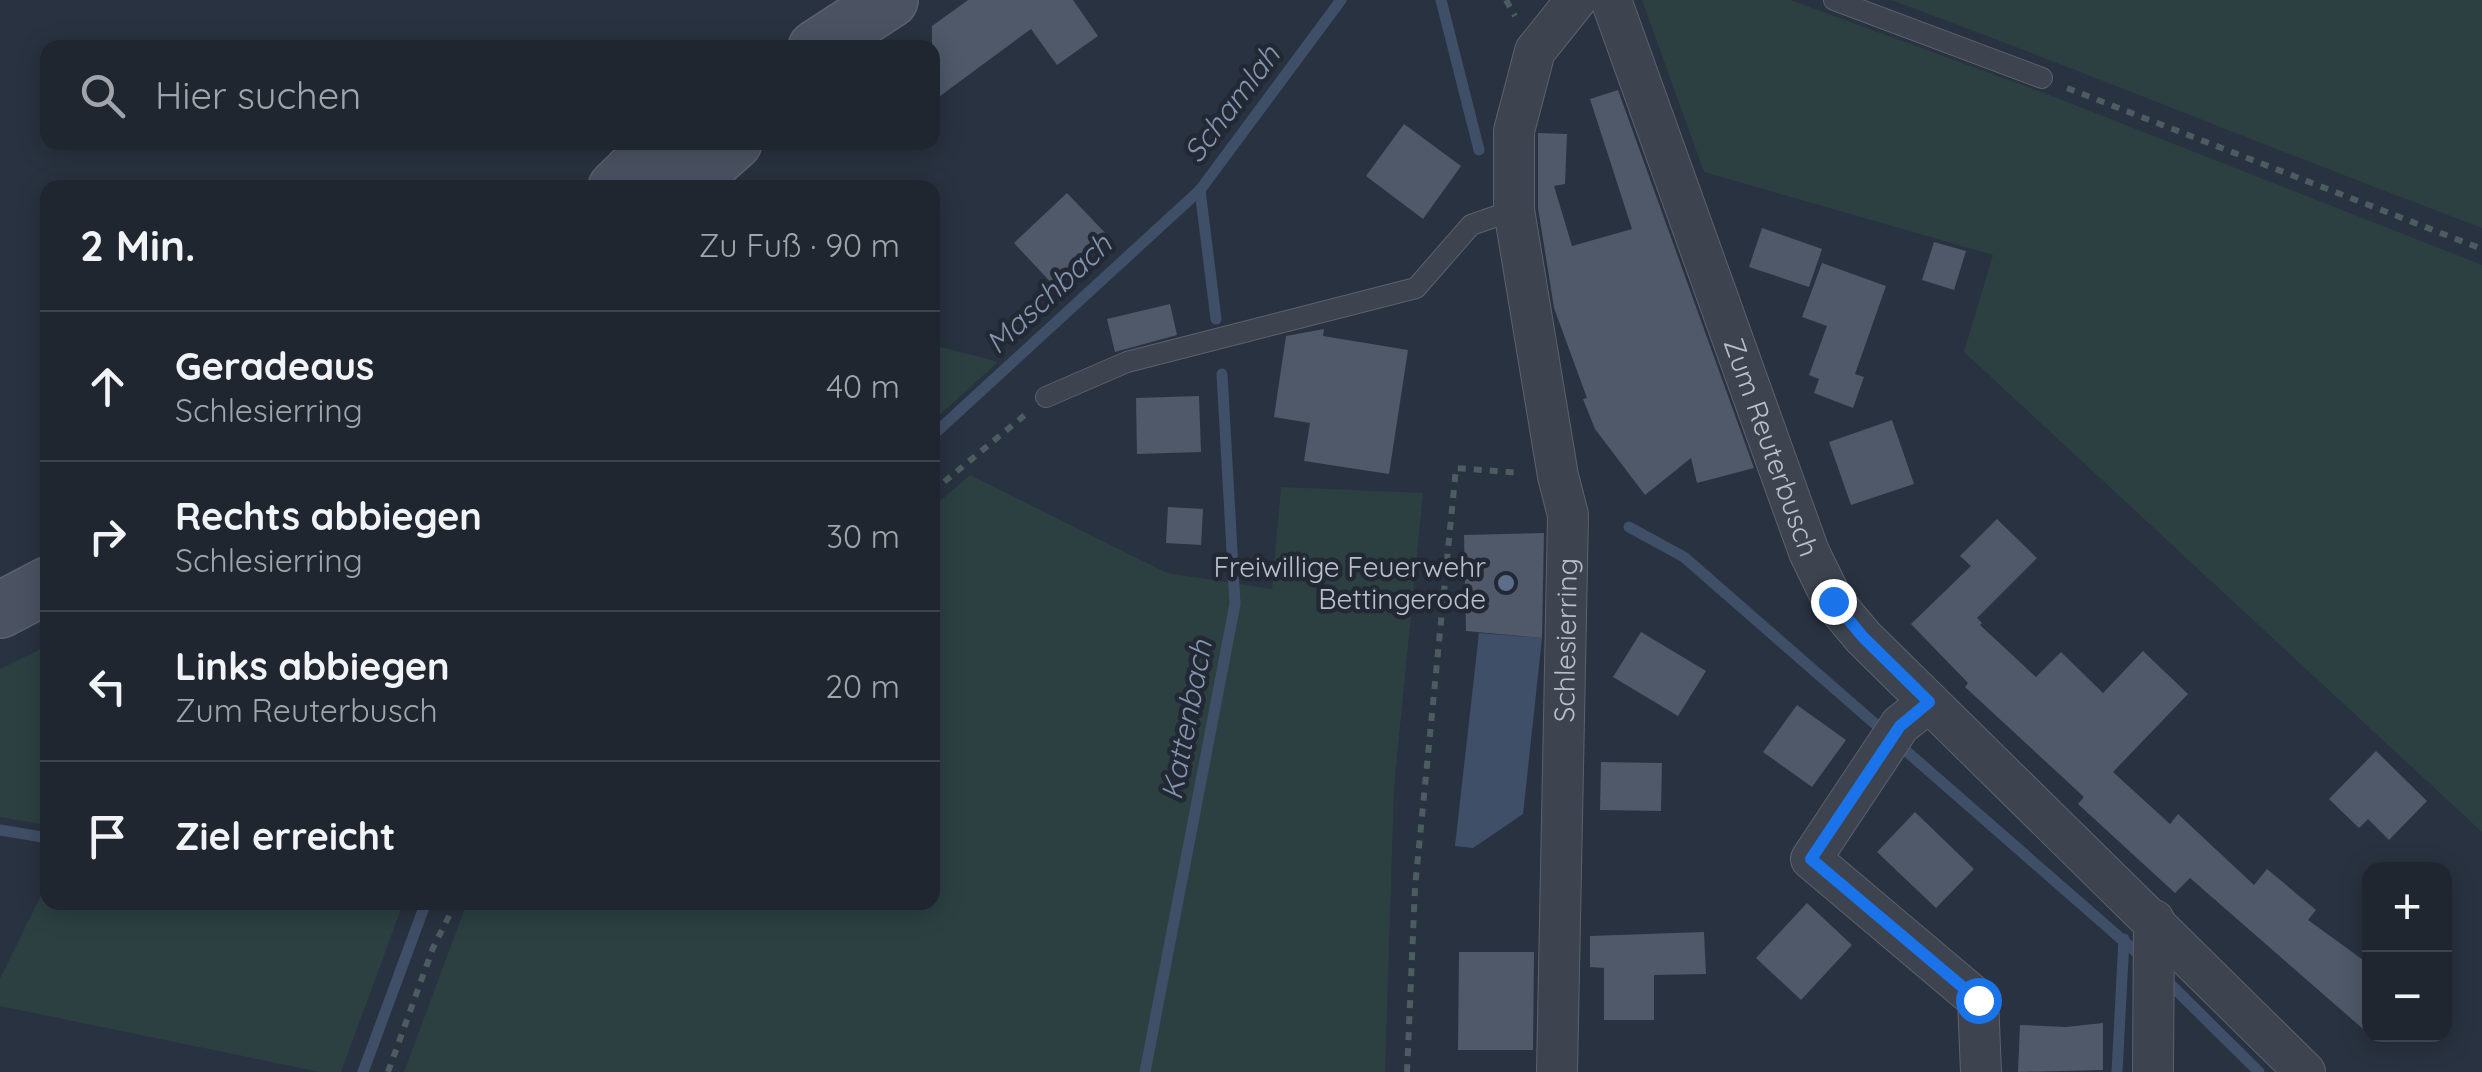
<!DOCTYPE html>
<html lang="de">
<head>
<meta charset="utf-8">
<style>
	:root { --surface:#1f2630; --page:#2c323c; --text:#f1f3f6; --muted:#a1a5ab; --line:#3c434c }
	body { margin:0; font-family:Quicksand,sans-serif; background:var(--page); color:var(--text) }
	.controls { position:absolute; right:30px; bottom:30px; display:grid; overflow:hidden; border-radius:20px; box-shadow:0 5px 25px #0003 }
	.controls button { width:90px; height:90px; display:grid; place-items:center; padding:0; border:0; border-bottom:2px solid var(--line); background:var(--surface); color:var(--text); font:50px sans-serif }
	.stop { position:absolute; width:30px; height:30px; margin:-22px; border:8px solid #1a73e8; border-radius:50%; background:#fff }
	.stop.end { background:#1a73e8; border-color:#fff; box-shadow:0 2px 10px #0008 }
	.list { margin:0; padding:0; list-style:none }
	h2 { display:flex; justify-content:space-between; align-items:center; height:130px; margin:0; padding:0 40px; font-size:42px }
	h2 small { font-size:32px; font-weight:400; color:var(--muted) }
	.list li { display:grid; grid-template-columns:65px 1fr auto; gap:30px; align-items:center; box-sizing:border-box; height:150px; padding:0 40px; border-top:2px solid var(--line) }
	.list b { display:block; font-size:38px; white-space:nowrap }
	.list p { margin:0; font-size:32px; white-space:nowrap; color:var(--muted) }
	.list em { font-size:32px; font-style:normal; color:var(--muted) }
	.icon { flex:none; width:55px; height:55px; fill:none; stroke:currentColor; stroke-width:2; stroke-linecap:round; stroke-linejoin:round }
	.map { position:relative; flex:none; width:2482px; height:1072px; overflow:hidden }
	.search { position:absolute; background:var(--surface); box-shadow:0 5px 25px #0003; left:40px; top:40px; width:900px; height:110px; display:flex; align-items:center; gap:25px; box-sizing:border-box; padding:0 35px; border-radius:20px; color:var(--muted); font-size:38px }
	.panel { position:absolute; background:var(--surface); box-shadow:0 5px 25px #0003; left:40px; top:180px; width:900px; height:730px; border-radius:20px }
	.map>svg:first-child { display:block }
	.green { fill:#2c4042 }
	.water { fill:#404f68 }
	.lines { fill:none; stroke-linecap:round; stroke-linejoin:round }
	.stream { stroke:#404f68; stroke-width:11 }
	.building { fill:#4f5969 }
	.lane-casing { stroke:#5b626d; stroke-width:22 }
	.street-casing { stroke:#5b626d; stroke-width:42 }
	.secondary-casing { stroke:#5b626d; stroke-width:58 }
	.path { stroke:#4b5d60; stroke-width:6; stroke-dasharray:8 8; stroke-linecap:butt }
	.lane { stroke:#3d4450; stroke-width:20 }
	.street { stroke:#3d4450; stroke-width:40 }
	.secondary { stroke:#4b5363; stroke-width:55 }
	.route { stroke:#1a73e8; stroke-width:12 }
	.service-dot { fill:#5c6f8a; stroke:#222935; stroke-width:4 }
	.labels { text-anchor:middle; stroke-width:9; stroke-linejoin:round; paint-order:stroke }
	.street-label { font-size:28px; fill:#bac0ca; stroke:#222935 }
	.poi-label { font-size:28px; fill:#bac0ca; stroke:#222935; text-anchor:end }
	.water-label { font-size:30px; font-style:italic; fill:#8495af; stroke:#222935 }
</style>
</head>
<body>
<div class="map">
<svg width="2482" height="1072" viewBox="0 0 2482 1072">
	<rect width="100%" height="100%" fill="#293240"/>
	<g class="green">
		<polygon points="1642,0 1790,0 2044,93 2482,265 2482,832 1964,352 1993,255 1704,172"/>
		<path d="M1891 0H2482V228C2284 154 2090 73 1891 0Z"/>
		<polygon points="933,345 998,362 933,421 932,421"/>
		<polygon points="970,475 1167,573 1272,589 1281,487 1423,493 1394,787 1385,1072 404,1072 467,903 932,902 933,507"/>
		<polygon points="47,646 47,825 0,817 0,669"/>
		<polygon points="47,883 48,902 361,902 401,909 341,1072 320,1072 0,1006 0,979"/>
	</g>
	<polygon class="water" points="1479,633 1542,638 1523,814 1473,848 1455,846"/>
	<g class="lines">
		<g class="stream">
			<polyline points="1441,0 1479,150"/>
			<polyline points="1200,190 1216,319"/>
			<polyline points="932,436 1200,190 1341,0"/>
			<polyline points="1629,527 1684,557 2142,957"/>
			<polyline points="0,830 48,838"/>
			<polyline points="2166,980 2259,1072"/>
			<polyline points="363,1072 426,902"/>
			<polyline points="1145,1072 1235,604 1222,374"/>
			<polyline points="2117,1072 2124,939"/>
		</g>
	</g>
	<g class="building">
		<polygon points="968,0 1073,0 1098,36 1057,65 1031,29 932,102 932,26"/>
		<polygon points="1618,90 1754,468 1697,483 1691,458 1645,495 1595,429 1583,399 1587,398 1554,308 1538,208 1538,133 1567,134 1565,184 1554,186 1572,246 1632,229 1590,99"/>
		<polygon points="1404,124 1461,166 1423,219 1366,176"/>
		<polygon points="1067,193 1110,238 1057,289 1014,243"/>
		<polygon points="1762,228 1822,249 1809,287 1749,267"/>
		<polygon points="1934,242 1966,251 1954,290 1922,280"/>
		<polygon points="1822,263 1886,286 1855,374 1864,377 1853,408 1814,393 1819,379 1809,375 1827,326 1802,317"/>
		<polygon points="1170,304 1177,335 1115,352 1107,319"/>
		<polygon points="1324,329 1323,336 1408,350 1389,474 1304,461 1310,423 1274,417 1286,336"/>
		<polygon points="1199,396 1201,452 1137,454 1136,398"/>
		<polygon points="1892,420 1914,484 1851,505 1829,442"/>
		<polygon points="1168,507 1203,509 1201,545 1166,543"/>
		<polygon points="1997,519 2037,558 1977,618 1982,623 1980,625 2036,677 2061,652 2103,693 2143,651 2188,694 2113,772 2170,824 2178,814 2254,885 2267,869 2316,910 2308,920 2370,965 2370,1035 2190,878 2175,893 2078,804 2084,797 1965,687 1968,683 1911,624 1971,566 1960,556"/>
		<polygon points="1544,533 1542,638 1466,631 1464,535"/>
		<polygon points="1641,632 1706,671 1678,716 1613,677"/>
		<polygon points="1797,705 1846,740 1812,787 1763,752"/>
		<polygon points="2376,751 2427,801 2389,840 2368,819 2359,828 2329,799"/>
		<polygon points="1601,762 1662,763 1661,811 1600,810"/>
		<polygon points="1915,812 1974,869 1936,908 1877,852"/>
		<polygon points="1807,903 1852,945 1801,1000 1756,958"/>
		<polygon points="1704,932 1706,974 1654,975 1654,1020 1604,1020 1604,968 1590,967 1590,936"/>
		<polygon points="1459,952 1534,952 1533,1050 1458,1050"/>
		<polygon points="2103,1023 2103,1070 2018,1072 2020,1025 2066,1027"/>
	</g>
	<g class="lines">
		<g class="lane-casing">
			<g id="lane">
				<polyline points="1834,0 2042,78"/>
				<polyline points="1046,397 1127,362 1416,288 1471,225 1514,210"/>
			</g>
		</g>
		<g class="street-casing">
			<g id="street">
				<path id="s1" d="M1611 0 1809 552 1833 601 1863 637 2305 1072"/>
				<polyline points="1929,702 1900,725 1811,859 1978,1000 1981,1072"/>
				<path id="s2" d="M1557 1072 1568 515 1558 476 1514 210V131L1535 51 1576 0"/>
				<polyline points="2153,1072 2154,920"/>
			</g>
		</g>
		<g class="secondary-casing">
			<g id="secondary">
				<polyline points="816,48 890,0"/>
				<polyline points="616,188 663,142"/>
				<polyline points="682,188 734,142"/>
				<polyline points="0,610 48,585"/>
			</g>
		</g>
		<g class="path">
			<polyline points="1506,0 1515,16"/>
			<polyline points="2067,88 2482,249"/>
			<polyline points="932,492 1026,414"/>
			<polyline points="388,1072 433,948 456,902"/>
			<polyline points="1407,1072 1415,888 1456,468 1521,473"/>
		</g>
		<use href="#lane" class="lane"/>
		<use href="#street" class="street"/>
		<use href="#secondary" class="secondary"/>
	</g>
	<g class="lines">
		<polyline class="route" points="1833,601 1863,637 1929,702 1900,726 1811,859 1978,1000"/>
	</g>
	<circle class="service-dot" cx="1506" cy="583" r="10"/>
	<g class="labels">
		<g class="street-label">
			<text dy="10" stroke="none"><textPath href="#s1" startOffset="475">Zum Reuterbusch</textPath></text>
			<text dy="10" stroke="none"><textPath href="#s2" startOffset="432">Schlesierring</textPath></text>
		</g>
		<g class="poi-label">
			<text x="1486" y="577">Freiwillige Feuerwehr<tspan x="1486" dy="32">Bettingerode</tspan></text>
		</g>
		<g class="water-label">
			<text transform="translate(1232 104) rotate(-53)" y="10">Schamlah</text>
			<text transform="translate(1049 294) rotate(-43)" y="10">Maschbach</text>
			<text transform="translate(1187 720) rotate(-79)" y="10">Kattenbach</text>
		</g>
	</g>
</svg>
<div class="controls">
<button>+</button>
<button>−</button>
</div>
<div class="stop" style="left:1978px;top:1000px"></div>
<div class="stop end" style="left:1833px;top:601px"></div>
<div class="search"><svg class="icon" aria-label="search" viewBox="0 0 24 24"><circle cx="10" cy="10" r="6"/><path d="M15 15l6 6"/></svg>Hier suchen</div>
<section class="panel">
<h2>2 Min.<small>Zu Fuß · 90 m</small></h2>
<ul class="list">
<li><svg class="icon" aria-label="ahead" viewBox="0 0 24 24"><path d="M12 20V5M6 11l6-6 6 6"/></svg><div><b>Geradeaus</b><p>Schlesierring</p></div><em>40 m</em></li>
<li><svg class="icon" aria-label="right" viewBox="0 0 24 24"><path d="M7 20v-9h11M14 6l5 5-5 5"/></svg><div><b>Rechts abbiegen</b><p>Schlesierring</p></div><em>30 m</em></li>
<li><svg class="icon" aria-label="left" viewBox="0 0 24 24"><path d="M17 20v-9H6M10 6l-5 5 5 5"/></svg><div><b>Links abbiegen</b><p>Zum Reuterbusch</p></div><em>20 m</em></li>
<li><svg class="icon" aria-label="arrive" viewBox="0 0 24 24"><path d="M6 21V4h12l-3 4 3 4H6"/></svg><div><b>Ziel erreicht</b></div></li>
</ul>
</section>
</div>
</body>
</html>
